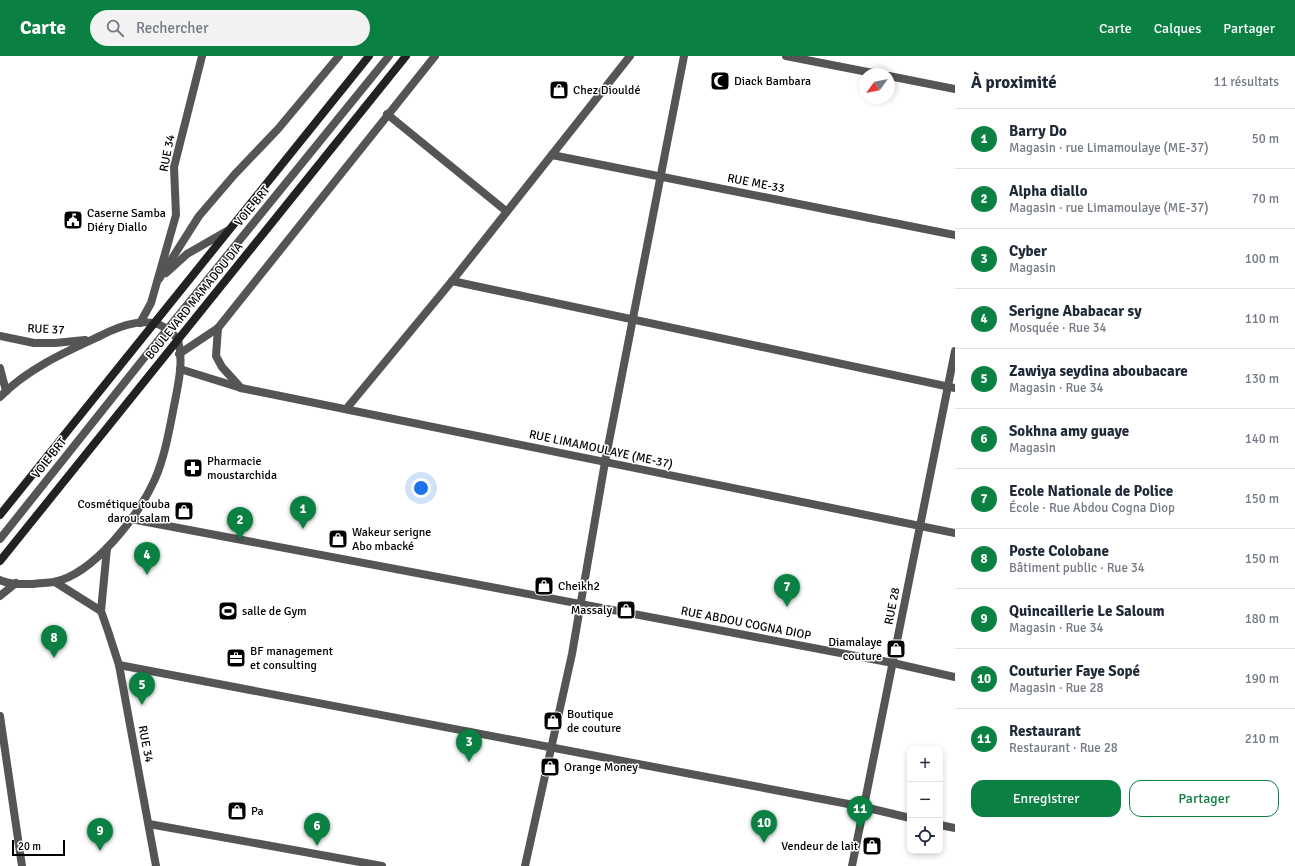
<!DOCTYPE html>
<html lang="fr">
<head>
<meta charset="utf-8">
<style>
	:root { --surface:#fff; --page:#f2f2f3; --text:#1f2937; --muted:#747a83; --line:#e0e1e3; --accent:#0b8043 }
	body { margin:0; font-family:Signika,sans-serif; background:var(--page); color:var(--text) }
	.controls { position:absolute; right:12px; bottom:12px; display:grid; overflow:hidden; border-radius:8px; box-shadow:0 2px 6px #0003 }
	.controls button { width:36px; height:36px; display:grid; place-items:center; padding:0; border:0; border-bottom:1px solid var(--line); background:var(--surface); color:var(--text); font:20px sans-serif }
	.compass { position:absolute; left:859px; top:12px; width:36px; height:36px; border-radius:50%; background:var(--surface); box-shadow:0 2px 6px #0003; rotate:237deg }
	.scale { position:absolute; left:12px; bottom:10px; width:53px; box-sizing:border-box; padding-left:4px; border:2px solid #000; border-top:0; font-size:11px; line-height:14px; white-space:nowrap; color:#000; -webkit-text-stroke:3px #fff; paint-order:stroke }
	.you { position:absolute; left:421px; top:432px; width:14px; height:14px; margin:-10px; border:3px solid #fff; border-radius:50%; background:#1a73e8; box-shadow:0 0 0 6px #1a73e833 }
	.badge { display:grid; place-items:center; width:26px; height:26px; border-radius:50%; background:var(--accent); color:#fff; font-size:13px; font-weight:700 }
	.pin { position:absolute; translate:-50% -33px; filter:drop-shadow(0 1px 2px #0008) }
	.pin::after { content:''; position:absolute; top:21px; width:14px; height:12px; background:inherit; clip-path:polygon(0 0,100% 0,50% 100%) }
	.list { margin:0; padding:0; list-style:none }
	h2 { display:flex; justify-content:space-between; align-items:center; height:52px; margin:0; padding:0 16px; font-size:17px }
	h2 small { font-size:13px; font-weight:400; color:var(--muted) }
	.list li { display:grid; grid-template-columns:26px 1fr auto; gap:12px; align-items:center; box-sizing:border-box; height:60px; padding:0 16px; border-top:1px solid var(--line) }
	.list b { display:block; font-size:15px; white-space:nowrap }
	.list p { margin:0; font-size:13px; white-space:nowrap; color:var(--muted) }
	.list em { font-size:13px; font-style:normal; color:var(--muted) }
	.actions { display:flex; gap:8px; padding:12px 16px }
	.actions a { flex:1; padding:9px 0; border:1px solid var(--accent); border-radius:12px; text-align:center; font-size:14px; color:var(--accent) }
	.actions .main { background:var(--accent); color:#fff }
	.icon { flex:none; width:22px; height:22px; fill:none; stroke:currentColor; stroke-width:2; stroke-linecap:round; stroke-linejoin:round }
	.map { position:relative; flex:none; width:955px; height:810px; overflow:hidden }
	header { display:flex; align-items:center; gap:24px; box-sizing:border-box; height:56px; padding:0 20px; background:var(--accent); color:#fff }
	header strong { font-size:19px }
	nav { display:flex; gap:22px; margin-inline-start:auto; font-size:14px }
	.search { width:280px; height:36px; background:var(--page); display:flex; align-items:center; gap:10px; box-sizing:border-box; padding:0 14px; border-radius:22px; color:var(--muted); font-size:15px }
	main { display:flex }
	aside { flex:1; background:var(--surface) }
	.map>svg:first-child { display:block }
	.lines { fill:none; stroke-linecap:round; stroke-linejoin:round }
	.lane { stroke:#555; stroke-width:8 }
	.street { stroke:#555; stroke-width:8 }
	.secondary { stroke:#222; stroke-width:8 }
	.labels { text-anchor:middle; stroke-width:3; stroke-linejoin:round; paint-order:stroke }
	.poi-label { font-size:12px; fill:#000; stroke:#fff; text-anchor:start }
	.street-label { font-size:12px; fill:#000; stroke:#fff }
</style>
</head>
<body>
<header>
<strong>Carte</strong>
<div class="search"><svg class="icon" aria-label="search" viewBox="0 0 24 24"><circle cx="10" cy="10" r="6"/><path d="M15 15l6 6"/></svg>Rechercher</div>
<nav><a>Carte</a><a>Calques</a><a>Partager</a></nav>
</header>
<main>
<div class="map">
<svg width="955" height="810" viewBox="0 0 955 810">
	<rect width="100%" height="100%" fill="#fff"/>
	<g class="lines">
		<g class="lane">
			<polyline points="166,217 187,198 227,175"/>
			<polyline points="159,223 199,160 235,118 278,73 339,0"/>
			<polyline points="218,272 216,300 222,311 241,332"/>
			<polyline points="179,298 218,272 435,0"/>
			<polyline points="0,483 144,302 389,0"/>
			<polyline points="0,540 16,527"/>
		</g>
		<g class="street">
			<polyline points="786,0 878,18"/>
			<polyline points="889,20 955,33"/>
			<polyline points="387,58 506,155"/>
			<polyline points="552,99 955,179"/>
			<polyline points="452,225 955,332"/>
			<polyline points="140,267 151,247 176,159 174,111 202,0"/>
			<polyline points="0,280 34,287 55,287 85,284"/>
			<polyline points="0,312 6,335"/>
			<polyline points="180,313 241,332 955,477"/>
			<path d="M0 341C27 313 65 296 100 280 119 270 152 257 170 276 173 278 177 281 178 285 184 305 178 330 174 350 169 375 165 400 155 423 139 459 94 518 54 526 47 527 39 527 33 528 22 528 10 529 0 524"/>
			<polyline points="347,352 452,225 630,0"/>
			<polyline points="131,463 893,607 955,621"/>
			<polyline points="55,526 101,555 108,575 119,609 156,810"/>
			<polyline points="101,555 107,492"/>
			<polyline points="119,609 864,751 910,762"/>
			<polyline points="0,660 22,810"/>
			<polyline points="149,768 382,810"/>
			<polyline points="940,769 955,772"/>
			<polyline points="525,810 572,598 605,406 684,0"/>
			<polyline points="852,810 955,295"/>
		</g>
		<g class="secondary">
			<polyline points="0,459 369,0"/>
			<polyline points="0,505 406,0"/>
		</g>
	</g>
	<defs>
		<g id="mosque-square" transform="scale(1)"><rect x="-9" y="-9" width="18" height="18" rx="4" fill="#000" stroke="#fff"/><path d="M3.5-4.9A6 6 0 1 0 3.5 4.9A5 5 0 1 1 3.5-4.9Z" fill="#fff"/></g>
		<g id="shop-square" transform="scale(1)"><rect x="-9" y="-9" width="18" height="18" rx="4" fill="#000" stroke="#fff"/><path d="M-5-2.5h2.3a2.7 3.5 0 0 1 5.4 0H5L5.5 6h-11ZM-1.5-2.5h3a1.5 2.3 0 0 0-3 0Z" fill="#fff"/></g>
		<g id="civic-square" transform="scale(1)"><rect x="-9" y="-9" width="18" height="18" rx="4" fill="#000" stroke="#fff"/><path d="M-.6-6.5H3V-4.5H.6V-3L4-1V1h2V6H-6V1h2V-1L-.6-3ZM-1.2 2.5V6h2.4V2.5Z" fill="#fff"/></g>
		<g id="pharmacy-square" transform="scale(1)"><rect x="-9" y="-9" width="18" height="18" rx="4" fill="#000" stroke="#fff"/><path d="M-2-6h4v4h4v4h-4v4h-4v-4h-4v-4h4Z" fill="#fff"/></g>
		<g id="stadium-square" transform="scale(1)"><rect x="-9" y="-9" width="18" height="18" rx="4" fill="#000" stroke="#fff"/><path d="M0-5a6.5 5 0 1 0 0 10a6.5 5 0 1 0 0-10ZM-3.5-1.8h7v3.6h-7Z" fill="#fff"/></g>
		<g id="office-square" transform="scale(1)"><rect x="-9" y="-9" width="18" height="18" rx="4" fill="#000" stroke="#fff"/><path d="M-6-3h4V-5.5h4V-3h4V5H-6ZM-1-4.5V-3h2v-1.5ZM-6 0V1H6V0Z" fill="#fff"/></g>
	</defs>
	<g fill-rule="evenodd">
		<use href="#mosque-square" x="720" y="25"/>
		<use href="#shop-square" x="559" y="34"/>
		<use href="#civic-square" x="73" y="164"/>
		<use href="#pharmacy-square" x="193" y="412"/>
		<use href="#shop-square" x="184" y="455"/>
		<use href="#shop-square" x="338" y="483"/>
		<use href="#shop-square" x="544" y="530"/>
		<use href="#shop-square" x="626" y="554"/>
		<use href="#stadium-square" x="228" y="555"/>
		<use href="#shop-square" x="896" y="593"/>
		<use href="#office-square" x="236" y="602"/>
		<use href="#shop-square" x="553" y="665"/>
		<use href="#shop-square" x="550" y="711"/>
		<use href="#shop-square" x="237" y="755"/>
		<use href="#shop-square" x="872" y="790"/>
	</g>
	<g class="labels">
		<g class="poi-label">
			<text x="734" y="29">Diack Bambara</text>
			<text x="573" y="38">Chez Diouldé</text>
			<text x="87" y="161">Caserne Samba<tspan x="87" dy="14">Diéry Diallo</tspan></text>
			<text x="207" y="409">Pharmacie<tspan x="207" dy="14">moustarchida</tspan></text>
			<text x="170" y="452" text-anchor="end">Cosmétique touba<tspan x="170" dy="14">darou salam</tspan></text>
			<text x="352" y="480">Wakeur serigne<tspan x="352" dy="14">Abo mbacké</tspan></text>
			<text x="558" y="534">Cheikh2</text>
			<text x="612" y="558" text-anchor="end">Massaly</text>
			<text x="242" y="559">salle de Gym</text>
			<text x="882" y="590" text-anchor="end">Diamalaye<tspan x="882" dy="14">couture</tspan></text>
			<text x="250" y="599">BF management<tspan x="250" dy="14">et consulting</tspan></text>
			<text x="567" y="662">Boutique<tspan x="567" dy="14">de couture</tspan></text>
			<text x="564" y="715">Orange Money</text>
			<text x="251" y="759">Pa</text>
			<text x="858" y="794" text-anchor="end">Vendeur de lait</text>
		</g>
		<g class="street-label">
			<text transform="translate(167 97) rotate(-79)" y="4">RUE 34</text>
			<text transform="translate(756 127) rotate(11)" y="4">RUE ME-33</text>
			<text transform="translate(252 150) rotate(-51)" y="4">VOIE BRT</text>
			<text transform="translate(194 245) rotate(-51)" y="4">BOULEVARD MAMADOU DIA</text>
			<text transform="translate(46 273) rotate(2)" y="4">RUE 37</text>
			<text transform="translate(601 393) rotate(12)" y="4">RUE LIMAMOULAYE (ME-37)</text>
			<text transform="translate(49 402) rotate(-52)" y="4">VOIE BRT</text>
			<text transform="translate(892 550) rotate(-79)" y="4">RUE 28</text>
			<text transform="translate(746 567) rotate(11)" y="4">RUE ABDOU COGNA DIOP</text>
			<text transform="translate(146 688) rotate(79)" y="4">RUE 34</text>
		</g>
	</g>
</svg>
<div class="controls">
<button>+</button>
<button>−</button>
<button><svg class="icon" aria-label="locate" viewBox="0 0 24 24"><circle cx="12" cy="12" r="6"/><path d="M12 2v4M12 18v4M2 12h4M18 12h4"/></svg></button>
</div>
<svg class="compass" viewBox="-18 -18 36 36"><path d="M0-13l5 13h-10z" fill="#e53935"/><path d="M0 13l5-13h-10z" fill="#747a83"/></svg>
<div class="scale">20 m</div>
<div class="you"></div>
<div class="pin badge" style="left:303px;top:473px">1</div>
<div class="pin badge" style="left:240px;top:484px">2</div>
<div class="pin badge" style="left:469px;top:706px">3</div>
<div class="pin badge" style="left:147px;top:519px">4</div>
<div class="pin badge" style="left:142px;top:649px">5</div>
<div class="pin badge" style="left:317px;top:790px">6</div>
<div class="pin badge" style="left:787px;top:551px">7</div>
<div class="pin badge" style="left:54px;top:602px">8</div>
<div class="pin badge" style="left:100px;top:795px">9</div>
<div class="pin badge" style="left:764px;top:787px">10</div>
<div class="pin badge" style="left:860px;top:773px">11</div>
</div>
<aside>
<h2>À proximité<small>11 résultats</small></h2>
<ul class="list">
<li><span class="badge">1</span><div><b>Barry Do</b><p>Magasin · rue Limamoulaye (ME-37)</p></div><em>50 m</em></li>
<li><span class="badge">2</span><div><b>Alpha diallo</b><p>Magasin · rue Limamoulaye (ME-37)</p></div><em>70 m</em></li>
<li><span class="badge">3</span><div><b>Cyber</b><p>Magasin</p></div><em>100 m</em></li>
<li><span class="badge">4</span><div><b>Serigne Ababacar sy</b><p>Mosquée · Rue 34</p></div><em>110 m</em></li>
<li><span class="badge">5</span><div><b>Zawiya seydina aboubacare</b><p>Magasin · Rue 34</p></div><em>130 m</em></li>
<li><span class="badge">6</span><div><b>Sokhna amy guaye</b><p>Magasin</p></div><em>140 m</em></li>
<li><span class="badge">7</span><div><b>Ecole Nationale de Police</b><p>École · Rue Abdou Cogna Diop</p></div><em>150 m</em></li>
<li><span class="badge">8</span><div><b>Poste Colobane</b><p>Bâtiment public · Rue 34</p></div><em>150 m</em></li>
<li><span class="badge">9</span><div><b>Quincaillerie Le Saloum</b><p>Magasin · Rue 34</p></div><em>180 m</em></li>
<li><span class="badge">10</span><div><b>Couturier Faye Sopé</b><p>Magasin · Rue 28</p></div><em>190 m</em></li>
<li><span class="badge">11</span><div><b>Restaurant</b><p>Restaurant · Rue 28</p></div><em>210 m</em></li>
</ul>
<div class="actions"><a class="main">Enregistrer</a><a>Partager</a></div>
</aside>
</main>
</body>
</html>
